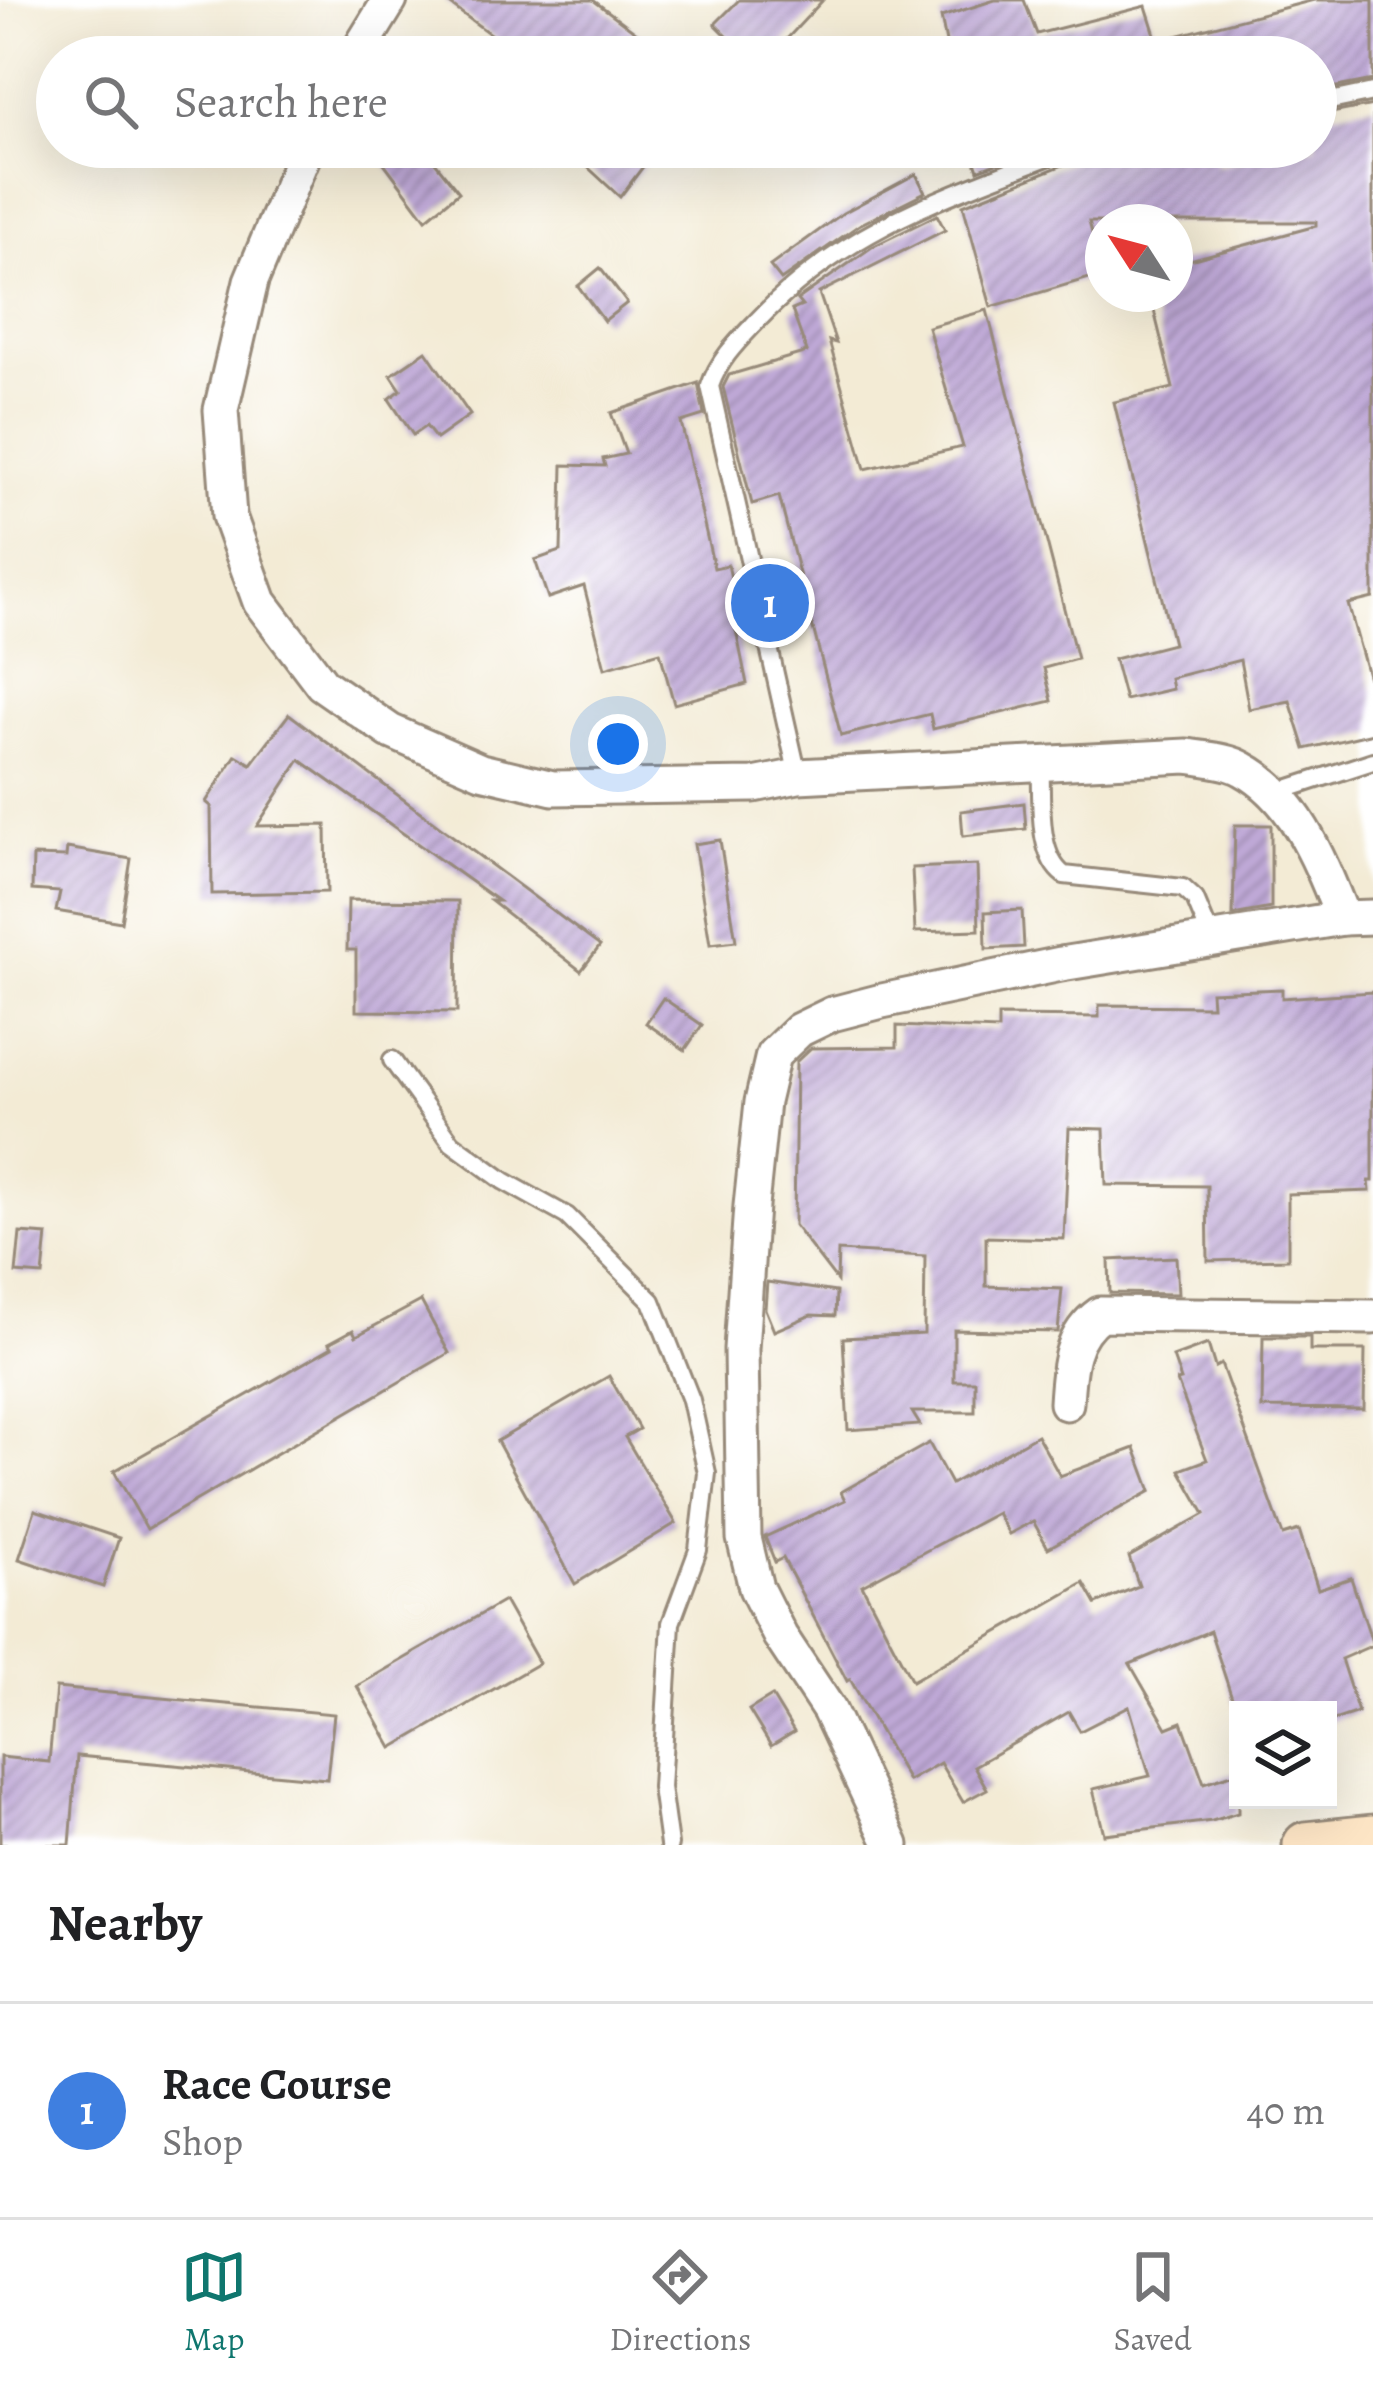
<!DOCTYPE html>
<html lang="en">
<head>
<meta charset="utf-8">
<style>
	:root { --surface:#fff; --page:#f2f2f2; --text:#202124; --muted:#757577; --line:#e0e0e0; --accent:#0f766e }
	body { margin:0; font-family:Alegreya,serif; background:var(--page); color:var(--text) }
	.controls { position:absolute; right:36px; bottom:36px; display:grid; overflow:hidden; border-radius:0px; box-shadow:0 12px 48px #0002 }
	.controls button { width:108px; height:108px; display:grid; place-items:center; padding:0; border:0; border-bottom:3px solid var(--line); background:var(--surface); color:var(--text); font:60px sans-serif }
	.compass { position:absolute; left:1085px; top:204px; width:108px; height:108px; border-radius:50%; background:var(--surface); box-shadow:0 12px 48px #0002; rotate:306deg }
	.you { position:absolute; left:618px; top:744px; width:42px; height:42px; margin:-30px; border:9px solid #fff; border-radius:50%; background:#1a73e8; box-shadow:0 0 0 18px #1a73e833 }
	.badge { display:grid; place-items:center; width:78px; height:78px; border-radius:50%; background:var(--accent); color:#fff; font-size:39px; font-weight:700 }
	.pin { position:absolute; translate:-50% -50%; border:6px solid #fff; box-shadow:0 3px 12px #0006 }
	.list { margin:0; padding:0; list-style:none }
	h2 { display:flex; justify-content:space-between; align-items:center; height:156px; margin:0; padding:0 48px; font-size:51px }
	h2 small { font-size:39px; font-weight:400; color:var(--muted) }
	.list li { display:grid; grid-template-columns:78px 1fr auto; gap:36px; align-items:center; box-sizing:border-box; height:216px; padding:0 48px; border-top:3px solid var(--line) }
	.list b { display:block; font-size:45px; white-space:nowrap }
	.list p { margin:0; font-size:39px; white-space:nowrap; color:var(--muted) }
	.list em { font-size:39px; font-style:normal; color:var(--muted) }
	.icon { flex:none; width:66px; height:66px; fill:none; stroke:currentColor; stroke-width:2; stroke-linecap:round; stroke-linejoin:round }
	.map { position:relative; flex:none; width:1373px; height:1845px; overflow:hidden }
	.search { position:absolute; background:var(--surface); box-shadow:0 12px 48px #0002; left:36px; right:36px; top:36px; height:132px; display:flex; align-items:center; gap:30px; box-sizing:border-box; padding:0 42px; border-radius:66px; color:var(--muted); font-size:45px }
	.sheet { height:372px; background:var(--surface) }
	nav { display:flex; justify-content:space-around; align-items:center; box-sizing:border-box; height:168px; border-top:3px solid var(--line); background:var(--surface); font-size:33px; color:var(--muted) }
	nav a { display:grid; justify-items:center; gap:6px }
	nav .on { color:var(--accent) }
	.map>svg:first-child { display:block }
	.building { fill:url(#building-hatch) }
	.lines { fill:none; stroke-linecap:round; stroke-linejoin:round }
	.lane-casing { stroke:#978a7a; stroke-width:22 }
	.street-casing { stroke:#978a7a; stroke-width:39 }
	.secondary-casing { stroke:#978a7a; stroke-width:51 }
	.lane { stroke:#fff; stroke-width:16 }
	.street { stroke:#fff; stroke-width:33 }
	.secondary { stroke:#fde5c5; stroke-width:45 }
</style>
</head>
<body>
<div class="map">
<svg width="1373" height="1845" viewBox="0 0 1373 1845">
	<defs>
		<pattern id="building-hatch" width="6" height="6" patternUnits="userSpaceOnUse" patternTransform="scale(3)"><rect width="6" height="6" fill="#bfa9d7"/><path d="M-1 1l2-2M0 6l6-6M5 7l2-2" fill="none" stroke="#9c8aae"/></pattern>
	</defs>
	<rect width="100%" height="100%" fill="#fff"/>
	<filter id="ink" filterUnits="userSpaceOnUse"><feTurbulence type="fractalNoise" baseFrequency=".00833" numOctaves="2"/><feDisplacementMap in="SourceGraphic" scale="24" xChannelSelector="R" yChannelSelector="G"/><feConvolveMatrix kernelMatrix="1 2 1 2 8 2 1 2 1" color-interpolation-filters="sRGB"/></filter>
	<filter id="wash" filterUnits="userSpaceOnUse"><feTurbulence type="fractalNoise" baseFrequency=".004" numOctaves="4" result="noise"/><feDisplacementMap in="SourceGraphic" scale="48" xChannelSelector="R" yChannelSelector="G"/><feGaussianBlur stdDeviation="2.7" result="paint"/><feColorMatrix in="noise" values="0 0 0 0 0 0 0 0 0 0 0 0 0 0 0 0 0 1.4 0 .05"/><feComposite in="paint" operator="in"/></filter>
	<g filter="url(#wash)">
		<rect width="100%" height="100%" fill="#f3ebd5"/>
		<g id="blocks">
			<g class="building">
				<polygon points="444,0 593,0 669,57 521,57"/>
				<polygon points="739,0 823,0 770,57 748,57 715,24"/>
				<polygon points="995,0 1024,0 1037,34 1146,6 1157,41 1314,0 1373,0 1373,80 1316,91 1316,57 1241,57 1239,48 1205,57 949,57 941,17"/>
				<polygon points="1373,105 1373,598 1348,604 1373,693 1373,733 1305,749 1290,701 1249,709 1240,660 1170,678 1172,689 1125,700 1114,659 1173,644 1114,402 1173,388 1150,294 1175,294 1175,264 1316,226 1316,222 1089,222 1103,274 991,307 963,205 1078,159 1086,147 1211,147 1217,166 1275,152 1274,147 1316,147 1316,116"/>
				<polygon points="372,147 423,147 459,192 426,219"/>
				<polygon points="566,147 658,147 620,197"/>
				<polygon points="970,147 1038,147 978,170"/>
				<polygon points="916,174 925,192 859,225 781,280 770,266 843,213"/>
				<polygon points="937,215 945,230 819,293 836,343 829,341 865,469 963,447 928,327 987,310 1077,659 1044,668 1052,701 933,729 930,714 841,736 779,496 752,504 723,387 729,375 807,352 792,310 802,306 797,300 872,247"/>
				<polygon points="600,268 627,303 604,321 578,286"/>
				<polygon points="426,351 470,415 436,439 426,426 413,435 389,399 401,390 391,375"/>
				<polygon points="698,383 704,415 681,422 714,568 728,565 736,600 730,601 747,684 674,704 660,652 605,668 584,586 548,598 535,560 561,551 563,465 605,466 603,459 626,454 611,413"/>
				<polygon points="289,714 600,946 581,971 491,901 498,901 300,760 257,826 326,825 327,892 212,894 211,806 206,802 236,755 251,764"/>
				<polygon points="1024,803 1026,829 963,836 961,811"/>
				<polygon points="1235,825 1271,825 1271,908 1233,915"/>
				<polygon points="720,840 736,941 710,944 694,844"/>
				<polygon points="67,848 131,859 121,922 56,911 60,892 32,890 33,856 66,857"/>
				<polygon points="977,865 979,930 915,932 912,868"/>
				<polygon points="348,900 458,901 457,1012 356,1011 356,950 347,950"/>
				<polygon points="1022,910 1024,947 986,949 985,912"/>
				<polygon points="1282,989 1282,998 1373,992 1373,1181 1369,1181 1370,1191 1288,1194 1288,1259 1208,1261 1207,1186 1106,1185 1104,1129 1069,1128 1064,1239 986,1237 986,1286 1062,1289 1058,1332 954,1330 954,1381 975,1381 975,1412 912,1412 920,1425 848,1430 843,1338 924,1334 925,1256 838,1251 837,1281 794,1225 796,1062 811,1048 897,1047 897,1026 998,1030 998,1016 1099,1017 1099,1005 1212,1006 1211,992"/>
				<polygon points="663,998 702,1025 685,1050 646,1023"/>
				<polygon points="20,1233 47,1235 43,1275 16,1273"/>
				<polygon points="1176,1257 1178,1294 1110,1293 1109,1260"/>
				<polygon points="767,1282 836,1292 835,1316 811,1315 774,1331 765,1309"/>
				<polygon points="421,1301 449,1353 147,1529 114,1471 332,1347 329,1343 353,1330 356,1336"/>
				<polygon points="1263,1337 1310,1337 1310,1350 1365,1350 1364,1409 1262,1408"/>
				<polygon points="1208,1344 1215,1367 1221,1364 1283,1535 1299,1530 1318,1589 1351,1578 1373,1645 1341,1659 1358,1712 1328,1722 1328,1710 1236,1710 1210,1631 1130,1664 1167,1728 1182,1722 1204,1783 1238,1772 1238,1813 1212,1821 1104,1834 1093,1789 1150,1776 1129,1706 1080,1731 1069,1712 974,1766 987,1789 963,1802 940,1763 908,1781 850,1679 847,1681 783,1558 775,1562 765,1537 845,1500 841,1492 929,1443 951,1484 1037,1435 1060,1476 1135,1448 1151,1491 1048,1548 1033,1521 1009,1534 997,1513 862,1585 912,1681 1084,1583 1096,1604 1139,1586 1129,1557 1205,1514 1180,1470 1207,1460 1177,1381 1181,1380 1173,1357"/>
				<polygon points="609,1376 639,1429 625,1437 676,1523 575,1584 497,1441"/>
				<polygon points="35,1510 119,1538 103,1587 19,1559"/>
				<polygon points="504,1601 539,1663 392,1748 357,1686"/>
				<polygon points="56,1688 334,1714 327,1779 77,1756 70,1845 0,1845 0,1757 49,1762"/>
				<polygon points="772,1696 794,1732 771,1746 749,1710"/>
			</g>
		</g>
	</g>
	<g filter="url(#ink)">
		<use href="#blocks" fill-opacity="0" stroke="#978a7a" stroke-width="3"/>
		<g class="lines">
			<g class="lane-casing">
				<g id="lane">
					<polyline points="1316,104 1373,92"/>
					<path d="M1040 760C1043 794 1035 854 1064 875L1183 888 1195 899 1212 940"/>
					<path d="M798 776 710 386C719 359 739 340 758 320 847 226 956 193 1073 147"/>
					<polyline points="1278,792 1373,761"/>
					<polyline points="392,1060 452,1143 504,1181 567,1216 652,1301 691,1400 707,1473 698,1550 671,1623 661,1787 669,1845"/>
				</g>
			</g>
			<g class="street-casing">
				<g id="street">
					<polyline points="355,57 390,0"/>
					<path d="M307 147 251 281 221 410 229 516 260 602 322 684 390 731 481 771 553 788 754 785 798 776 1187 756C1205 759 1228 760 1243 769 1297 798 1321 864 1343 918"/>
					<path d="M1066 1403C1068 1368 1070 1335 1100 1314L1373 1317"/>
					<polyline points="892,1845 829,1710 780,1636 756,1588 744,1538 741,1349 751,1206 762,1102 773,1055 799,1030 832,1014 882,1001 1061,964 1343,918 1373,917"/>
				</g>
			</g>
			<g class="secondary-casing">
				<polyline id="secondary" points="1306,1845 1373,1838"/>
			</g>
			<use href="#lane" class="lane"/>
			<use href="#street" class="street"/>
			<use href="#secondary" class="secondary"/>
		</g>
	</g>
</svg>
<div class="controls">
<button><svg class="icon" aria-label="layers" viewBox="0 0 24 24"><path d="M12 4l9 5-9 5-9-5zM3 14l9 5 9-5"/></svg></button>
</div>
<svg class="compass" viewBox="-18 -18 36 36"><path d="M0-13l5 13h-10z" fill="#e53935"/><path d="M0 13l5-13h-10z" fill="#757577"/></svg>
<div class="you"></div>
<div class="pin badge" style="left:770px;top:603px;background:#3f7fe0">1</div>
<div class="search"><svg class="icon" aria-label="search" viewBox="0 0 24 24"><circle cx="10" cy="10" r="6"/><path d="M15 15l6 6"/></svg>Search here</div>
</div>
<section class="sheet">
<h2>Nearby<small></small></h2>
<ul class="list">
<li><span class="badge" style="background:#3f7fe0">1</span><div><b>Race Course</b><p>Shop</p></div><em>40 m</em></li>
</ul>
</section>
<nav>
<a class="on"><svg class="icon" aria-label="map" viewBox="0 0 24 24"><path d="M3 6l6-2 6 2 6-2v14l-6 2-6-2-6 2zM9 4v14M15 6v14"/></svg>Map</a>
<a><svg class="icon" aria-label="directions" viewBox="0 0 24 24"><path d="M12 3l9 9-9 9-9-9zM9 14v-3h6M13 9l2 2-2 2"/></svg>Directions</a>
<a><svg class="icon" aria-label="saved" viewBox="0 0 24 24"><path d="M7 4h10v16l-5-4-5 4z"/></svg>Saved</a>
</nav>
</body>
</html>
